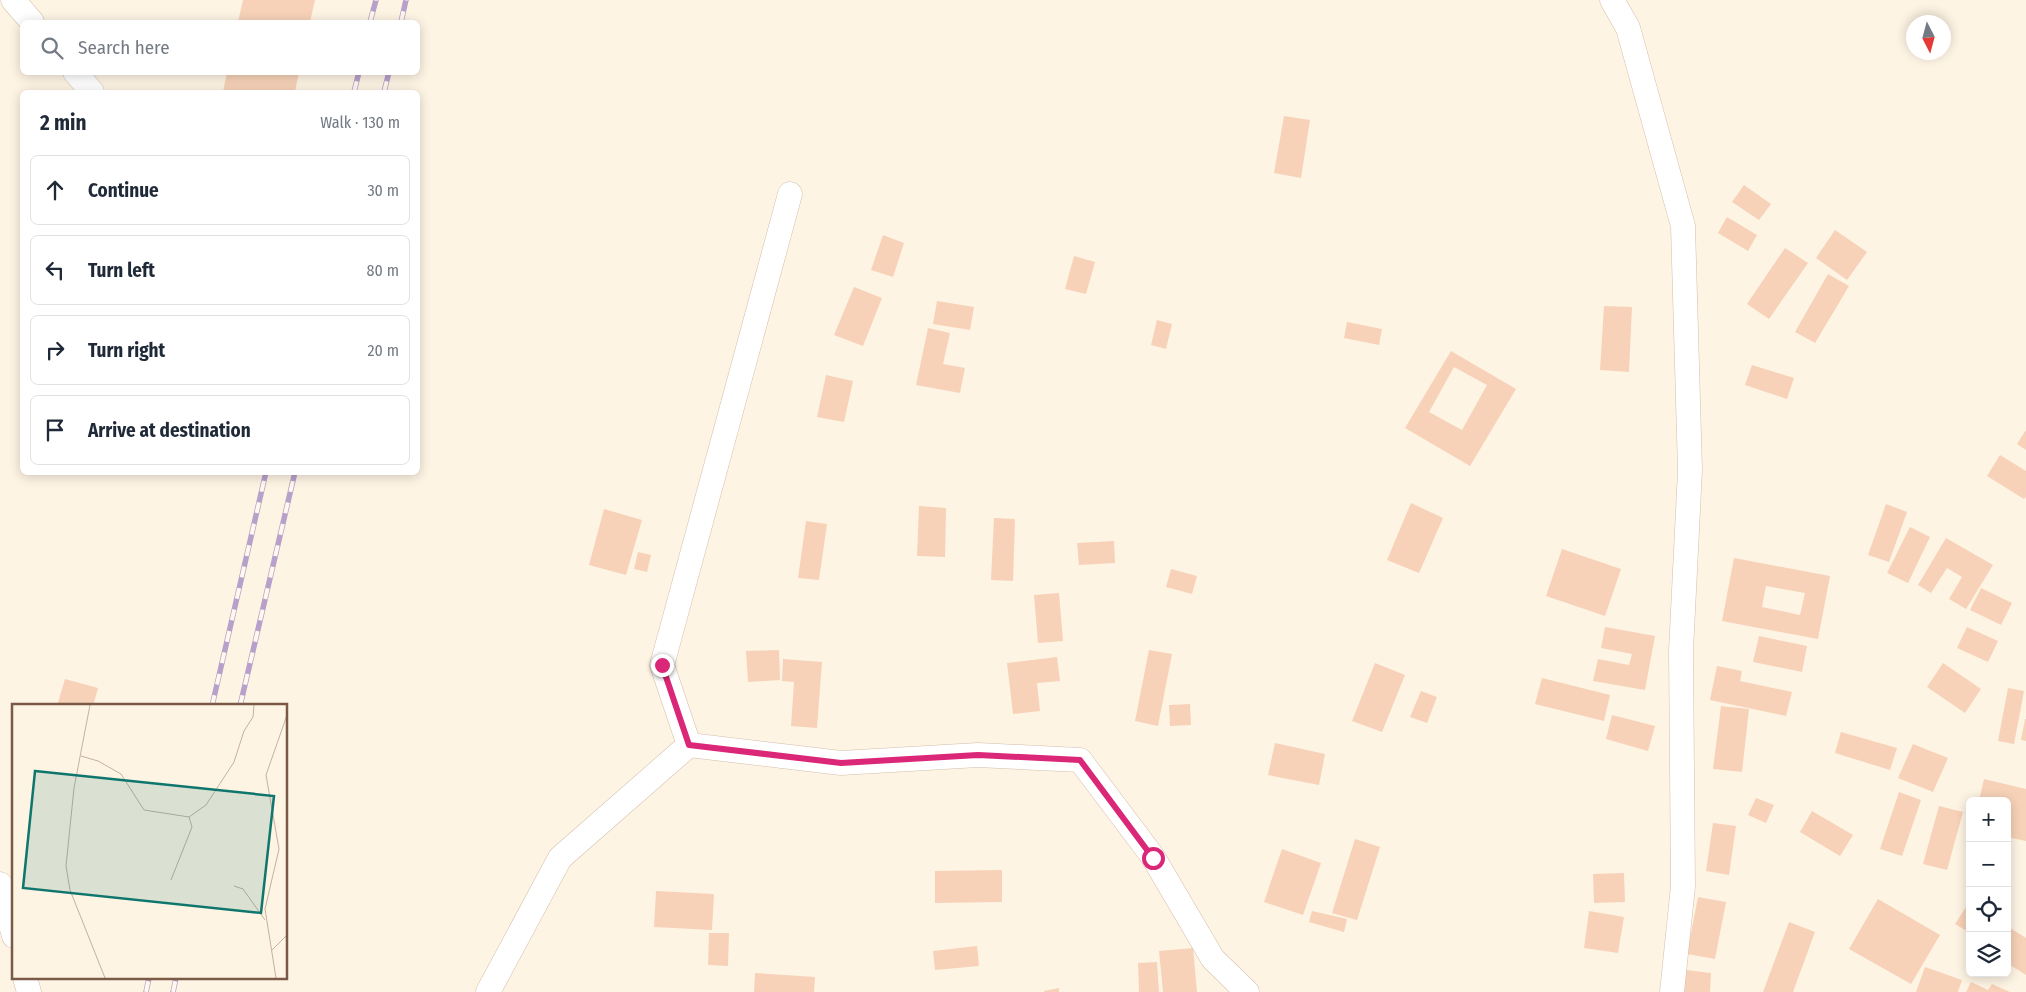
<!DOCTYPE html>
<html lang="en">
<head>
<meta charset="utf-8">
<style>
	:root { --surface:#fff; --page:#f6f6f7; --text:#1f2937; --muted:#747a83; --line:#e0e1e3 }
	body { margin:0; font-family:"Fira Sans Condensed",sans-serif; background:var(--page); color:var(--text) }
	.controls { position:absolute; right:15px; bottom:15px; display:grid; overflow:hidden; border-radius:8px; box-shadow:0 2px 12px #0003 }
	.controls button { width:45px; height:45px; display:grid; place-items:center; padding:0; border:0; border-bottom:1px solid var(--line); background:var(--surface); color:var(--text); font:25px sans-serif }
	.compass { position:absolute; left:1906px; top:15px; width:45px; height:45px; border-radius:50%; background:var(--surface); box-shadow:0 2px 12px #0003; rotate:174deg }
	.stop { position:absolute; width:15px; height:15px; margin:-11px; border:4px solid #db2777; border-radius:50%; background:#fff }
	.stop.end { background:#db2777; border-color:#fff; box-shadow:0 1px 5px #0008 }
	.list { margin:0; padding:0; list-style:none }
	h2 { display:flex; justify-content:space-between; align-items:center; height:65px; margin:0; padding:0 20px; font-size:21px }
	h2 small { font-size:16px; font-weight:400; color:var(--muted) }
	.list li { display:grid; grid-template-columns:32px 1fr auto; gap:15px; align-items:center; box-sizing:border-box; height:70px; margin:0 10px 10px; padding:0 10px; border:1px solid var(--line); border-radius:8px }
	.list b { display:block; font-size:19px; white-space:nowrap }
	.list em { font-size:16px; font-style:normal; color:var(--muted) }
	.icon { flex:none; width:28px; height:28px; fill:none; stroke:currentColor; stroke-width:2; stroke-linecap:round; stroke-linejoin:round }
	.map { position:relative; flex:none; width:2026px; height:992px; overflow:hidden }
	.search { position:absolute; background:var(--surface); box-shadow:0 2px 12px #0003; left:20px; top:20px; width:400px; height:55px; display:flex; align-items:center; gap:12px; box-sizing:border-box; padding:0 18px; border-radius:8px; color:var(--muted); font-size:19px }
	.panel { position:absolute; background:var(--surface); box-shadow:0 2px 12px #0003; left:20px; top:90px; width:400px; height:385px; border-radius:8px }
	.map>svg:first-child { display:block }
	.building { fill:#f7d2b8; fill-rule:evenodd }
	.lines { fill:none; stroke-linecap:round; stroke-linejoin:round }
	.street-casing { stroke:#d4bdab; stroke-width:25 }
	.street { stroke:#fff; stroke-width:24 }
	.rail-casing { stroke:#b7a0ca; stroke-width:5.5 }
	.rail { stroke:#fff8ec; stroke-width:4; stroke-dasharray:11; stroke-linecap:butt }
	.route { stroke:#db2777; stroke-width:6 }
	.inset-road { fill:none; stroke:#c5b1a0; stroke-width:1 }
	.view { fill:#0f766e; fill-opacity:0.15; stroke:#0f766e; stroke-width:2.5 }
	.inset-edge { fill:none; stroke:#7a5946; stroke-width:2.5 }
</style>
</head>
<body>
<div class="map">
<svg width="2026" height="992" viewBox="0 0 2026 992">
	<rect width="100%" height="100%" fill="#fef4e4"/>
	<g class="building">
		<polygon points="243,0 315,0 310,22 238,22"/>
		<polygon points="227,72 299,72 295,92 223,92"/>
		<polygon points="1284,116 1310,120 1301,178 1274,173"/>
		<polygon points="1744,185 1771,204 1759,220 1732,202"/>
		<polygon points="1727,217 1757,235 1748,251 1718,233"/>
		<polygon points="1835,230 1867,252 1847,280 1816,258"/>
		<polygon points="883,235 904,243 893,277 871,270"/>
		<polygon points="1785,248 1808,263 1769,319 1747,304"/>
		<polygon points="1074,256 1095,262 1086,294 1065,289"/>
		<polygon points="1828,274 1849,286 1815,343 1795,332"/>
		<polygon points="854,287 882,298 863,346 834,335"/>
		<polygon points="937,301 974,307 970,330 933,324"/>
		<polygon points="1604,306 1632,307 1629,372 1600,370"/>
		<polygon points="1157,320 1172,324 1166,349 1151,345"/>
		<polygon points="1347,322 1382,329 1379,345 1344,338"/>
		<polygon points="928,328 950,333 943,364 965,368 960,393 916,385"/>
		<path d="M1451 351 1516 389 1470 466 1405 428ZM1454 367 1487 385 1462 430 1429 412Z"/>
		<polygon points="1752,365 1794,378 1787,399 1745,385"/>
		<polygon points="826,375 853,381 844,422 817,417"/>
		<polygon points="2026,430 2026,450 2017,444"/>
		<polygon points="2000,455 2026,471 2026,497 2024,499 1987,476"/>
		<polygon points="1411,503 1443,518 1419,573 1387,560"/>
		<polygon points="1886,504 1907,512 1889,562 1868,555"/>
		<polygon points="919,506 946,508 945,557 917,556"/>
		<polygon points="604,509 642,520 626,575 589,565"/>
		<polygon points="994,518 1015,519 1013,581 991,580"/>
		<polygon points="806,521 827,524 819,580 798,578"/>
		<polygon points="1910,527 1930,537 1908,583 1887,573"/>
		<polygon points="1946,538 1993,565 1966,609 1949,599 1962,577 1947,568 1931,593 1918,585"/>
		<polygon points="1114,541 1115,563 1079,565 1077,543"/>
		<polygon points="1562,549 1621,569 1605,616 1546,596"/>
		<polygon points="638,552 651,555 647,572 634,569"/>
		<path d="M1734 558 1830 576 1818 639 1722 621ZM1766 586 1805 593 1800 615 1762 607Z"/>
		<polygon points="1171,569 1197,576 1192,594 1166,587"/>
		<polygon points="1981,588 2012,603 2001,625 1970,610"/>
		<polygon points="1059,593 1063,641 1038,643 1034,595"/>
		<polygon points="1605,627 1655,636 1645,690 1593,681 1598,659 1629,665 1632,654 1601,648"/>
		<polygon points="1967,627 1998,641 1988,662 1957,648"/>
		<polygon points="1759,636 1807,646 1802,672 1753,662"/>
		<polygon points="779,650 780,680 748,682 746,651"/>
		<polygon points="1149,650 1172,654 1158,726 1135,721"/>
		<polygon points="1057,657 1060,681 1037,683 1040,711 1013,714 1007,663"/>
		<polygon points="783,659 822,662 817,728 791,726 794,682 782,681"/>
		<polygon points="1375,663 1405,675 1382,732 1352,721"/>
		<polygon points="1943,663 1981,689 1965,713 1927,687"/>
		<polygon points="1717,666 1742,671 1740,681 1792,692 1786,716 1710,700"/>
		<polygon points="1542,678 1610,695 1604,721 1535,704"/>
		<polygon points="65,679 98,688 93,706 57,706"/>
		<polygon points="2008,688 2024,691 2014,744 1998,741"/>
		<polygon points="1421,691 1437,697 1427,723 1410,717"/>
		<polygon points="1190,704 1191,725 1170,726 1169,705"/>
		<polygon points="1721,706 1749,709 1742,772 1713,769"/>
		<polygon points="1612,715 1655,726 1648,751 1606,739"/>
		<polygon points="2025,719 2026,719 2026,741 2021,740"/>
		<polygon points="1841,732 1897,748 1890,770 1835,753"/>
		<polygon points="1275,743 1325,754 1319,785 1268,775"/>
		<polygon points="1913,744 1948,758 1933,792 1898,778"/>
		<polygon points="1984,779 2026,789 2026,841 2007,837 2007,801 1979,801"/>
		<polygon points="1899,792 1921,800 1902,856 1880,849"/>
		<polygon points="1756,798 1774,805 1766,823 1748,815"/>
		<polygon points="1939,806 1963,812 1947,870 1923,864"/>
		<polygon points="1812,811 1853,835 1840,856 1800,832"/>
		<polygon points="1713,823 1736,826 1729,875 1706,871"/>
		<polygon points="1355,839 1380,847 1357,920 1332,913"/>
		<polygon points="1282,849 1321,863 1303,915 1264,902"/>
		<polygon points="1002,870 1002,902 935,903 935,871"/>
		<polygon points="1624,873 1625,902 1594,903 1593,874"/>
		<polygon points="656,891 714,894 712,930 654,927"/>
		<polygon points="1698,897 1726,902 1715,959 1687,954"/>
		<polygon points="1878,899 1940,935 1911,984 1849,949"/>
		<polygon points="1970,901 1970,933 1955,924"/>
		<polygon points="1312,911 1347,919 1344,932 1309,922"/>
		<polygon points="1589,911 1624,917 1618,953 1584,948"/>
		<polygon points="1789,922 1815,932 1793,992 1763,992"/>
		<polygon points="2007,926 2026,938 2026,975 2007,963"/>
		<polygon points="709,933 729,933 728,966 708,965"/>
		<polygon points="977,946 979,966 935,970 933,951"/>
		<polygon points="1193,948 1197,992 1163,992 1159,951"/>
		<polygon points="1157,962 1159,992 1139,992 1138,963"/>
		<polygon points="1925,967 1962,980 1958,992 1916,992"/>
		<polygon points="1686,970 1711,973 1710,992 1684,992"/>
		<polygon points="755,973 815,977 814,992 754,992"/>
		<polygon points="1971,982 1988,990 1992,984 2010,992 1966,992"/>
		<polygon points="1059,988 1059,992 1044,992 1044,991"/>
	</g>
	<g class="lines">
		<g class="street-casing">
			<g id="street">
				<polyline points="13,0 32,22"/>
				<polyline points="1612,0 1628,28 1683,226 1690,470 1681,651 1683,886 1672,992"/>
				<polyline points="75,72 92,92"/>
				<polyline points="689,745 662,665 790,194"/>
				<polyline points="0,884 14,936"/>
				<polyline points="25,978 29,992"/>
				<polyline points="488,992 560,858 689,745 841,763 978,755 1080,760 1153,857 1213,959 1247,992"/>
			</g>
		</g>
		<use href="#street" class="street"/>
		<g class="rail-casing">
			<g id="rail">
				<polyline points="370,22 376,0"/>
				<polyline points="401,22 406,0"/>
				<polyline points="354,92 359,72"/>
				<polyline points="384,92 389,72"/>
				<polyline points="212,706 266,472"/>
				<polyline points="240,706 295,472"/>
				<polyline points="146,992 149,978"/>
				<polyline points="173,992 176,978"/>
			</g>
		</g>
		<use href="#rail" class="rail"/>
	</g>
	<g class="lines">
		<polyline class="route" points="662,665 689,745 841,763 978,755 1080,760 1153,858"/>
	</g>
	<g transform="translate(12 704)">
		<rect width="275" height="275" fill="#fef4e4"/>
		<path class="inset-road" d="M78 1 62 84 54 162 58 186 93 274M69 52 86 57 109 70 132 106 177 113 194 101 222 58 232 27 241 13 242 1M159 176 180 123 177 113M222 182 231 185 253 216M260 246 275 231M264 274 253 205 267 145 254 71 275 11"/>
		<path class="view" d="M23 67 262 92 249 209 11 184Z"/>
		<rect width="275" height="275" class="inset-edge"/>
	</g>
</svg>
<div class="controls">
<button>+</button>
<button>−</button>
<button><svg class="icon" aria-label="locate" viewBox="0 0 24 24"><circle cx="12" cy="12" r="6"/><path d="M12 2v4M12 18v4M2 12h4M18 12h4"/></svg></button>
<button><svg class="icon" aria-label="layers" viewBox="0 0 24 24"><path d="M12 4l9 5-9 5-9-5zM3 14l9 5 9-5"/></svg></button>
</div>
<svg class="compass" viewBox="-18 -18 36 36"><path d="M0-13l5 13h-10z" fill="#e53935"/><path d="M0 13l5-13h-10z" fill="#747a83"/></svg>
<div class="stop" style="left:1153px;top:858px"></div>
<div class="stop end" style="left:662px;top:665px"></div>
<div class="search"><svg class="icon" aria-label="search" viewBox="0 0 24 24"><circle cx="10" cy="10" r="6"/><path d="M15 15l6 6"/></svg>Search here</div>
<section class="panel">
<h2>2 min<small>Walk · 130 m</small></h2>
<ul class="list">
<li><svg class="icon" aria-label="ahead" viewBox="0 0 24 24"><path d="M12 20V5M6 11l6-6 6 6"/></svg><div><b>Continue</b></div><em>30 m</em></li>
<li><svg class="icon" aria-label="left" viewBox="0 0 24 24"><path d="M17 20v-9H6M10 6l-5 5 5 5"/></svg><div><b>Turn left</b></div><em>80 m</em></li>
<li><svg class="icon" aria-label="right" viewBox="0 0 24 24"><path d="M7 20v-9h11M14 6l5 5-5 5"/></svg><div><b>Turn right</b></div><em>20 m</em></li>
<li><svg class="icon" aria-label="arrive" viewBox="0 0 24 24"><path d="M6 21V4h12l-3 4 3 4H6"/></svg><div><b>Arrive at destination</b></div></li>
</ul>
</section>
</div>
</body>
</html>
